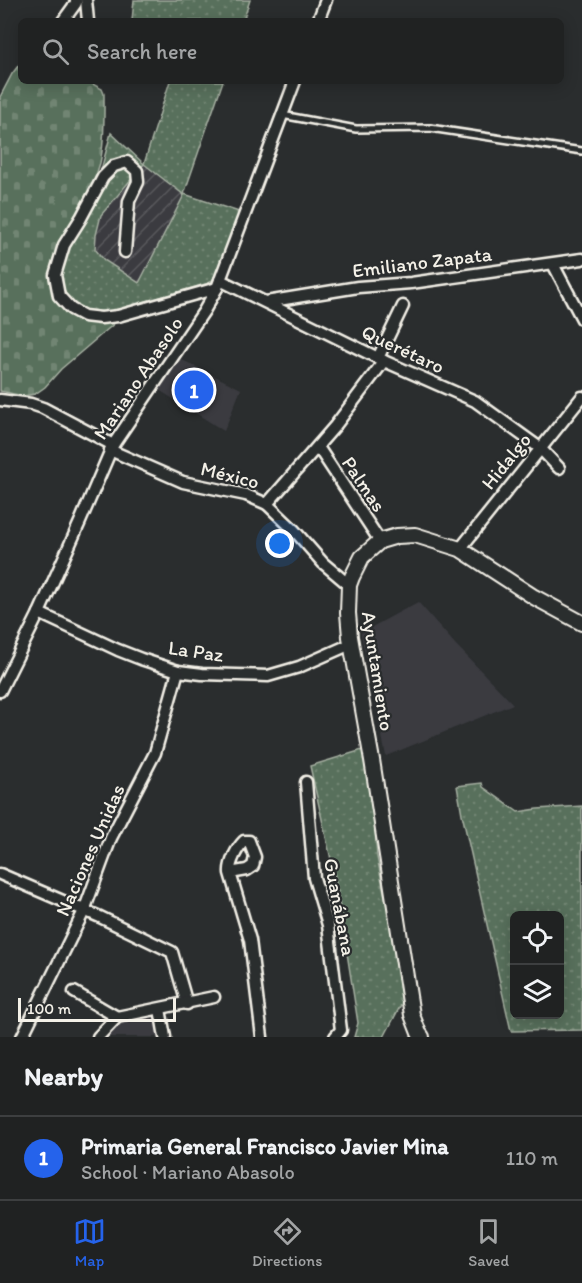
<!DOCTYPE html>
<html lang="en">
<head>
<meta charset="utf-8">
<style>
	:root { --surface:#202222; --page:#282a2a; --text:#f1f3f6; --muted:#a2a4a5; --line:#3d3f40; --accent:#2563eb }
	body { margin:0; font-family:Itim,sans-serif; background:var(--page); color:var(--text) }
	.controls { position:absolute; right:18px; bottom:18px; display:grid; overflow:hidden; border-radius:9px; box-shadow:0 3px 15px #0003 }
	.controls button { width:54px; height:54px; display:grid; place-items:center; padding:0; border:0; border-bottom:2px solid var(--line); background:var(--surface); color:var(--text); font:30px sans-serif }
	.scale { position:absolute; left:18px; bottom:15px; width:158px; box-sizing:border-box; padding-left:6px; border:3px solid #f4f1e8; border-top:0; font-size:16px; line-height:21px; white-space:nowrap; color:#f4f1e8; -webkit-text-stroke:4px #2a2d2e; paint-order:stroke }
	.you { position:absolute; left:280px; top:544px; width:21px; height:21px; margin:-15px; border:4px solid #fff; border-radius:50%; background:#1a73e8; box-shadow:0 0 0 9px #1a73e833 }
	.badge { display:grid; place-items:center; width:39px; height:39px; border-radius:50%; background:var(--accent); color:#fff; font-size:20px; font-weight:700 }
	.pin { position:absolute; translate:-50% -50%; border:3px solid #fff; box-shadow:0 2px 6px #0006 }
	.list { margin:0; padding:0; list-style:none }
	h2 { display:flex; justify-content:space-between; align-items:center; height:78px; margin:0; padding:0 24px; font-size:26px }
	h2 small { font-size:20px; font-weight:400; color:var(--muted) }
	.list li { display:grid; grid-template-columns:39px 1fr auto; gap:18px; align-items:center; box-sizing:border-box; height:84px; padding:0 24px; border-top:2px solid var(--line) }
	.list b { display:block; font-size:22px; white-space:nowrap }
	.list p { margin:0; font-size:20px; white-space:nowrap; color:var(--muted) }
	.list em { font-size:20px; font-style:normal; color:var(--muted) }
	.icon { flex:none; width:33px; height:33px; fill:none; stroke:currentColor; stroke-width:2; stroke-linecap:round; stroke-linejoin:round }
	.map { position:relative; flex:none; width:582px; height:1037px; overflow:hidden }
	.search { position:absolute; background:var(--surface); box-shadow:0 3px 15px #0003; left:18px; right:18px; top:18px; height:66px; display:flex; align-items:center; gap:15px; box-sizing:border-box; padding:0 21px; border-radius:9px; color:var(--muted); font-size:22px }
	.sheet { height:162px; background:var(--surface) }
	nav { display:flex; justify-content:space-around; align-items:center; box-sizing:border-box; height:84px; border-top:2px solid var(--line); background:var(--surface); font-size:16px; color:var(--muted) }
	nav a { display:grid; justify-items:center; gap:3px }
	nav .on { color:var(--accent) }
	.map>svg:first-child { display:block }
	.built { fill:#3b3b41 }
	.industrial { fill:url(#industrial-furrows) }
	.grass { fill:url(#grass-dots); stroke:#a6b0a2; stroke-width:1.5; fill-rule:evenodd }
	.cemetery { fill:url(#cemetery-stones); stroke:#a6b0a2; stroke-width:1.5 }
	.lines { fill:none; stroke-linecap:round; stroke-linejoin:round }
	.service-casing { stroke:#f4f1e8; stroke-width:10 }
	.minor-casing { stroke:#f4f1e8; stroke-width:15 }
	.tertiary-casing { stroke:#f4f1e8; stroke-width:18 }
	.service { stroke:#2a2d2e; stroke-width:5 }
	.minor { stroke:#2a2d2e; stroke-width:10 }
	.tertiary { stroke:#2a2d2e; stroke-width:14 }
	.labels { text-anchor:middle; stroke-width:4.5; stroke-linejoin:round; paint-order:stroke }
	.street-label { font-size:20px; fill:#f4f1e8; stroke:#2a2d2e }
</style>
</head>
<body>
<div class="map">
<svg width="582" height="1037" viewBox="0 0 582 1037">
	<defs>
		<pattern id="industrial-furrows" width="10" height="10" patternUnits="userSpaceOnUse" patternTransform="scale(1.5)"><rect width="10" height="10" fill="#3b3b41"/><path d="M-1 1l2-2M0 10L10 0M9 11l2-2" fill="none" stroke="#58585c"/></pattern>
		<pattern id="grass-dots" width="8" height="8" patternUnits="userSpaceOnUse" patternTransform="scale(1.5)"><rect width="8" height="8" fill="#59705c"/><path d="M2 2h.1M6 6h.1" fill="none" stroke="#718573" stroke-width="1.8" stroke-linecap="round"/></pattern>
		<pattern id="cemetery-stones" width="16" height="16" patternUnits="userSpaceOnUse" patternTransform="scale(1.5)"><rect width="16" height="16" fill="#59705c"/><path d="M2 7V4a2 2 0 0 1 4 0v3zM10 15v-3a2 2 0 0 1 4 0v3z" fill="#718573"/></pattern>
	</defs>
	<rect width="100%" height="100%" fill="#2a2d2e"/>
	<filter id="ink" filterUnits="userSpaceOnUse"><feTurbulence type="fractalNoise" baseFrequency=".0167" numOctaves="2"/><feDisplacementMap in="SourceGraphic" scale="12" xChannelSelector="R" yChannelSelector="G"/><feConvolveMatrix kernelMatrix="1 2 1 2 8 2 1 2 1" color-interpolation-filters="sRGB"/></filter>
	<g filter="url(#ink)">
		<g class="built">
			<polygon points="180,359 241,389 224,431 156,388"/>
			<polygon points="418,602 455,644 513,704 386,756 361,633"/>
			<polygon points="154,1015 159,1037 103,1037 124,1021"/>
		</g>
		<polygon class="industrial" points="144,164 184,195 139,283 104,260 95,249 96,235 101,215"/>
		<g class="grass">
			<polygon points="134,0 250,0 243,21 132,21"/>
			<path d="M170 81H223L184 194 242 213 219 274 209 283 109 312 85 310 72 305 62 293 58 278 61 258 97 185 111 133 144 164ZM144 164 184 195 139 283 104 260 95 249 96 235 101 215Z"/>
			<polygon points="369,748 377,857 405,997 384,1037 354,1037 358,1023 335,877 310,766"/>
			<path d="M482 783 483 787 518 812 537 809 582 806V1030L511 1031 462 814 457 786ZM514 916H560V1014H514Z"/>
		</g>
		<path class="cemetery" d="M21 62V81H87L102 89 104 94C104 115 105 142 100 163 97 173 93 184 88 193 77 214 47 256 50 280 51 286 54 292 57 297 69 324 89 322 115 323L61 369 45 387 35 394 23 396 0 391V97L12 74Z"/>
		<g class="lines">
			<g class="service-casing">
				<polyline id="service" points="282,115 356,129 430,128 582,151"/>
			</g>
			<g class="minor-casing">
				<g id="minor">
					<polyline points="86,0 88,21"/>
					<polyline points="63,21 76,3 76,0"/>
					<polyline points="318,21 326,0"/>
					<polyline points="125,252 129,201 138,182 137,171 127,162 114,166 103,177 81,218 64,245 55,275 59,296 71,309 84,316 101,318 118,316 217,288"/>
					<polyline points="553,264 582,319"/>
					<polyline points="220,280 384,361 475,401 540,448 559,468"/>
					<polyline points="266,302 358,287 411,283 582,259"/>
					<polyline points="378,358 403,306"/>
					<polyline points="0,400 31,404 43,408 113,445"/>
					<polyline points="318,447 380,541"/>
					<polyline points="110,450 183,482 246,495 267,504 294,530 323,563 349,585"/>
					<polyline points="267,504 335,426 384,361"/>
					<polyline points="460,549 582,397"/>
					<polyline points="39,613 118,650 141,659 178,671 202,674 268,676 299,667 351,644"/>
					<polyline points="0,691 39,613 80,522 113,445 204,311 217,288 295,81"/>
					<polyline points="306,782 314,878 328,925 341,1030 335,1037"/>
					<path d="M230 873 247 870 253 866 255 857 249 841H244C237 848 229 863 230 873L250 940 262 1037"/>
					<polyline points="0,874 100,917 172,952 187,1004"/>
					<polyline points="74,992 117,1017"/>
					<polyline points="160,1009 165,1037"/>
					<polyline points="22,1037 84,911 111,838 155,753 178,671"/>
					<polyline points="98,1037 117,1017 214,997"/>
				</g>
			</g>
			<g class="tertiary-casing">
				<polyline id="tertiary" points="422,1037 419,1033 412,1015 372,760 350,637 348,613 349,585 352,577 362,557 380,541 397,536 415,535 460,549 534,597 582,623"/>
			</g>
			<use href="#service" class="service"/>
			<use href="#minor" class="minor"/>
			<use href="#tertiary" class="tertiary"/>
		</g>
	</g>
	<g class="labels">
		<g class="street-label">
			<text transform="translate(422 262) rotate(-7)" y="7">Emiliano Zapata</text>
			<text transform="translate(403 349) rotate(25)" y="7">Querétaro</text>
			<text transform="translate(138 378) rotate(-56)" y="7">Mariano Abasolo</text>
			<text transform="translate(506 461) rotate(-51)" y="7">Hidalgo</text>
			<text transform="translate(230 475) rotate(14)" y="7">México</text>
			<text transform="translate(364 484) rotate(56)" y="7">Palmas</text>
			<text transform="translate(196 651) rotate(8)" y="7">La Paz</text>
			<text transform="translate(378 671) rotate(81)" y="7">Ayuntamiento</text>
			<text transform="translate(90 850) rotate(-66)" y="7">Naciones Unidas</text>
			<text transform="translate(340 907) rotate(79)" y="7">Guanábana</text>
		</g>
	</g>
</svg>
<div class="controls">
<button><svg class="icon" aria-label="locate" viewBox="0 0 24 24"><circle cx="12" cy="12" r="6"/><path d="M12 2v4M12 18v4M2 12h4M18 12h4"/></svg></button>
<button><svg class="icon" aria-label="layers" viewBox="0 0 24 24"><path d="M12 4l9 5-9 5-9-5zM3 14l9 5 9-5"/></svg></button>
</div>
<div class="scale">100 m</div>
<div class="you"></div>
<div class="pin badge" style="left:194px;top:390px">1</div>
<div class="search"><svg class="icon" aria-label="search" viewBox="0 0 24 24"><circle cx="10" cy="10" r="6"/><path d="M15 15l6 6"/></svg>Search here</div>
</div>
<section class="sheet">
<h2>Nearby<small></small></h2>
<ul class="list">
<li><span class="badge">1</span><div><b>Primaria General Francisco Javier Mina</b><p>School · Mariano Abasolo</p></div><em>110 m</em></li>
</ul>
</section>
<nav>
<a class="on"><svg class="icon" aria-label="map" viewBox="0 0 24 24"><path d="M3 6l6-2 6 2 6-2v14l-6 2-6-2-6 2zM9 4v14M15 6v14"/></svg>Map</a>
<a><svg class="icon" aria-label="directions" viewBox="0 0 24 24"><path d="M12 3l9 9-9 9-9-9zM9 14v-3h6M13 9l2 2-2 2"/></svg>Directions</a>
<a><svg class="icon" aria-label="saved" viewBox="0 0 24 24"><path d="M7 4h10v16l-5-4-5 4z"/></svg>Saved</a>
</nav>
</body>
</html>
